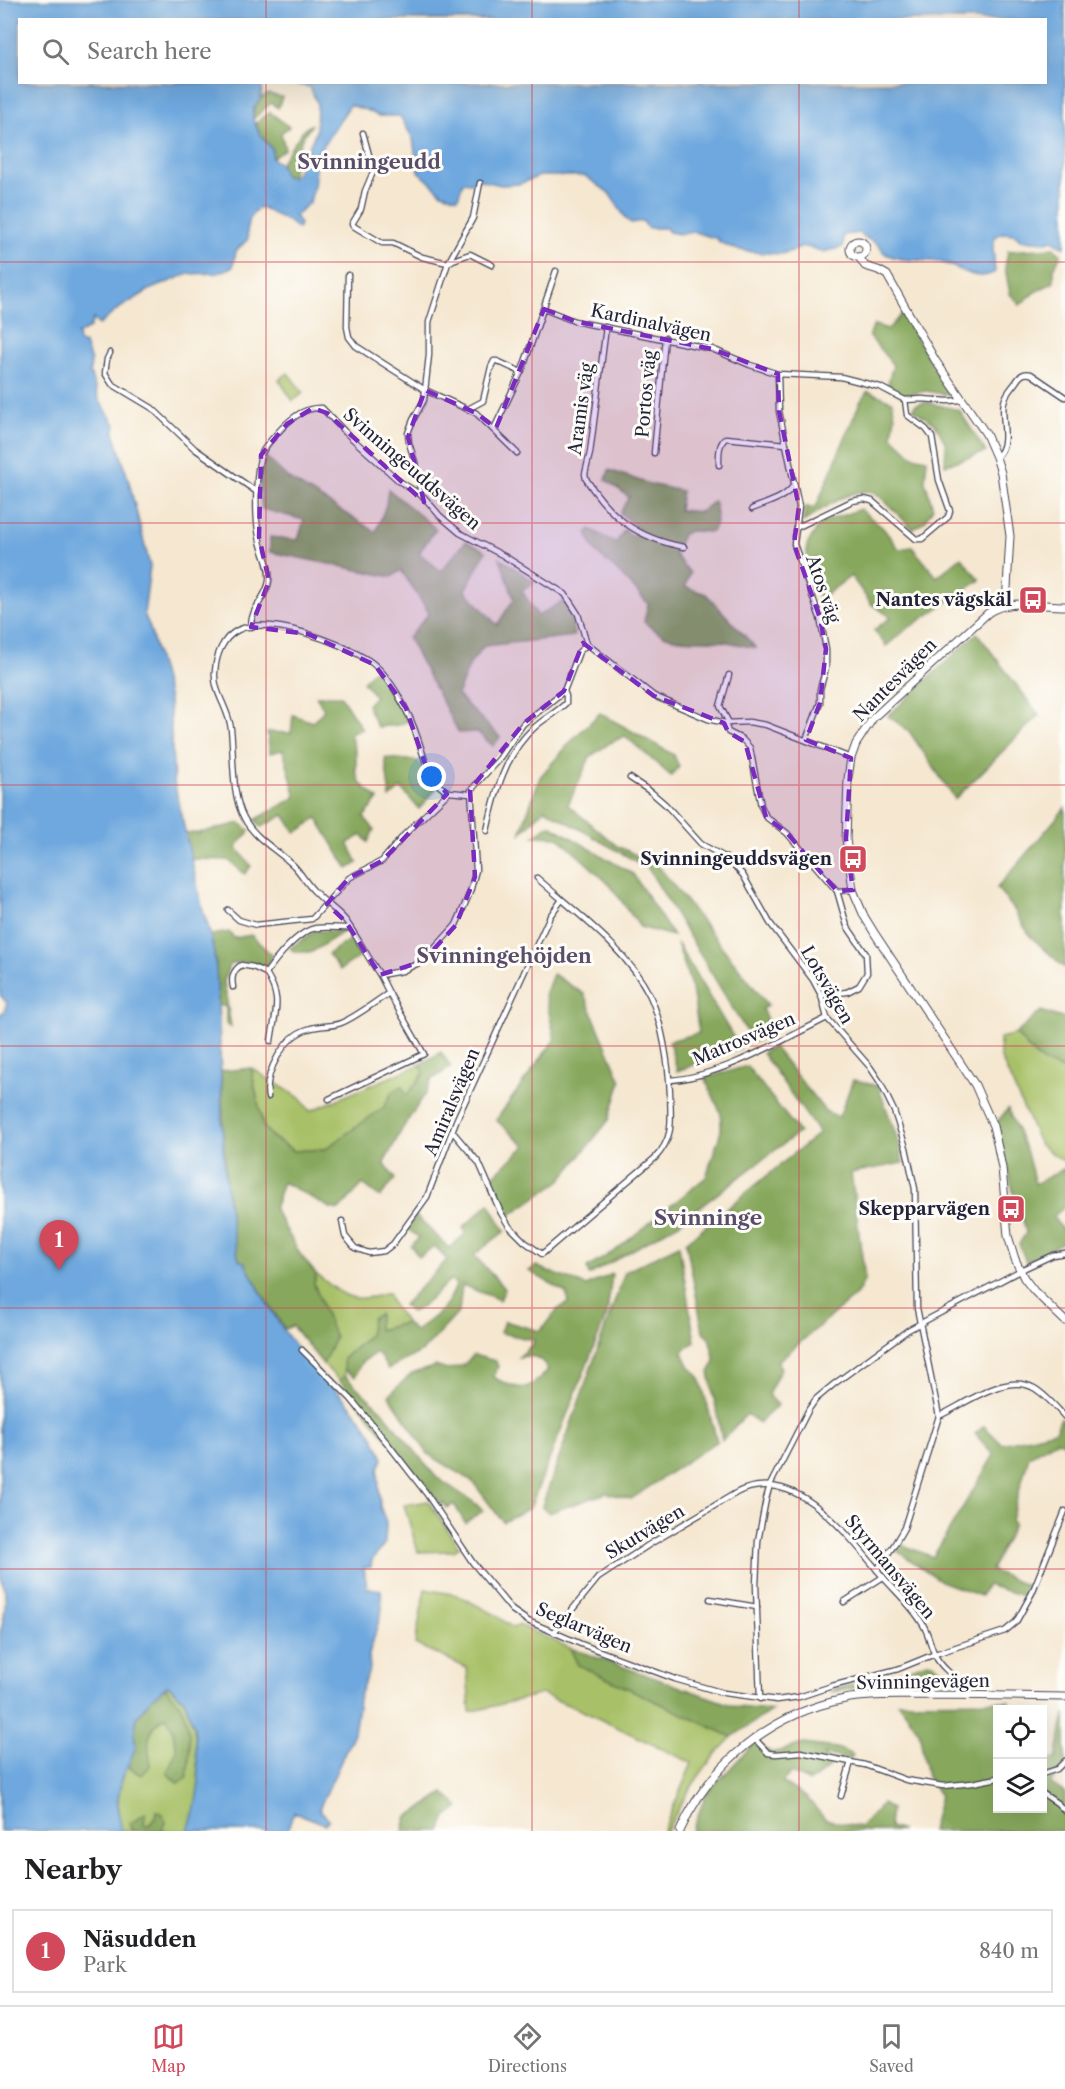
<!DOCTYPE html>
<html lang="en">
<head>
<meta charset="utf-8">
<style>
	:root { --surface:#fff; --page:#f2f2f2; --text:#202124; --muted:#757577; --line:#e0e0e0; --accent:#d1495b }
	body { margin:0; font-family:"Libre Caslon Text",serif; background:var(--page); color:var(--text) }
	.controls { position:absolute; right:18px; bottom:18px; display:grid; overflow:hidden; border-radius:0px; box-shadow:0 6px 24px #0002 }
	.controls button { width:54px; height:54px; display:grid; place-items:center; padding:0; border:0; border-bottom:2px solid var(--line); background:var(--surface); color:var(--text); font:30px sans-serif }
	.you { position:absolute; left:432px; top:777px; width:21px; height:21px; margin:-15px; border:4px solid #fff; border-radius:50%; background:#1a73e8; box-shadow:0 0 0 9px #1a73e833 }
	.badge { display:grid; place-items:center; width:39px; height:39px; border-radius:50%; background:var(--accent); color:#fff; font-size:20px; font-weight:700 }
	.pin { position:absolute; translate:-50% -50px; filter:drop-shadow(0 2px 3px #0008) }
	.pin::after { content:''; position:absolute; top:32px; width:21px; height:18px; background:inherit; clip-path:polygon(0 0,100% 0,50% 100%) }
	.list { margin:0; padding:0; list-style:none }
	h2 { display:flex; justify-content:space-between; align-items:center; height:78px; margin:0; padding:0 24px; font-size:26px }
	h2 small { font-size:20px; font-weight:400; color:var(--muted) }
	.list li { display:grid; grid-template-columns:39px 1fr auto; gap:18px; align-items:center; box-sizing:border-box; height:84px; margin:0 12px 12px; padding:0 12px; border:2px solid var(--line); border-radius:0px }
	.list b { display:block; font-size:22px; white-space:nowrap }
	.list p { margin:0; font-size:20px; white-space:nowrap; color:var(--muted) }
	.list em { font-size:20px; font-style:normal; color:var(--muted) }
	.icon { flex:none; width:33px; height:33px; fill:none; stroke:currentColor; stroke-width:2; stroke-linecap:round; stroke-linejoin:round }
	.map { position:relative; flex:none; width:1065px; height:1831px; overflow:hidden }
	.search { position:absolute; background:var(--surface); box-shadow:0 6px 24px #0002; left:18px; right:18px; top:18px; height:66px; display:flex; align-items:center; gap:15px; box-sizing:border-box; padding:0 21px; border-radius:0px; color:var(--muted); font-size:22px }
	.sheet { height:174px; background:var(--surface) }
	nav { display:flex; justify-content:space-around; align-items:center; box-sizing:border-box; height:84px; border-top:2px solid var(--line); background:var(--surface); font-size:16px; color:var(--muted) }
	nav a { display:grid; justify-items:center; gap:3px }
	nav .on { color:var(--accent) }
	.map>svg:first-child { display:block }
	.green { fill:#a8c167; stroke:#657251; stroke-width:1.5 }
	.forest { fill:#86a75c; stroke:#54644c; stroke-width:1.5 }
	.water { fill:#6ea8de; stroke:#48658c; stroke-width:1.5; fill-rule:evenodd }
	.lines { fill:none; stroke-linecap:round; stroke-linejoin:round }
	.street-casing { stroke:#424051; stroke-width:7 }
	.secondary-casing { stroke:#424051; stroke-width:9 }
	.street { stroke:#fff; stroke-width:4.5 }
	.secondary { stroke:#fff; stroke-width:7 }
	.marked { fill:#7b2cbf; fill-opacity:0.2; stroke:#7b2cbf; stroke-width:4.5; stroke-dasharray:12 8; stroke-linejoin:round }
	.grid { fill:none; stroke:#d1495b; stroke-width:1.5; stroke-opacity:0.55 }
	.labels { text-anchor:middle; stroke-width:6; stroke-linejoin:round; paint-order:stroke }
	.street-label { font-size:18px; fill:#22223b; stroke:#fdfcf7 }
	.poi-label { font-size:18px; font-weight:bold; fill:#22223b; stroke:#fdfcf7; text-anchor:end }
	.neighbourhood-label { font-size:20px; font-weight:bold; fill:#594d6b; stroke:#fdfcf7 }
	.quarter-label { font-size:21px; font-weight:bold; fill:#594d6b; stroke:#fdfcf7 }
</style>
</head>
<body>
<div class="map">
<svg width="1065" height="1831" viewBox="0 0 1065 1831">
	<rect width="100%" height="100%" fill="#fdfcf7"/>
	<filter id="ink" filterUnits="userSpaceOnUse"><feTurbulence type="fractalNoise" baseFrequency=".0167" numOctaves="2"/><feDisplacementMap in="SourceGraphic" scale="12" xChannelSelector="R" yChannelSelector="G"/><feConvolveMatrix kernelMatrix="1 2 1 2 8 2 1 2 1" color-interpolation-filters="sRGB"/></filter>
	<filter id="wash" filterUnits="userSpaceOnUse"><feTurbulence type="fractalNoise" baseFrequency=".008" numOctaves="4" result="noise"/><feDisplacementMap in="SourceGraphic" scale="24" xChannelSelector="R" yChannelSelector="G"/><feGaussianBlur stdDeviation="1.35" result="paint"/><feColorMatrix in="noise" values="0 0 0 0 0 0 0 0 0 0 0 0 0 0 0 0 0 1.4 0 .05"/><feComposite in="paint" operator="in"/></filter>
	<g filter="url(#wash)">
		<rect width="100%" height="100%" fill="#f5e7d0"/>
		<g class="green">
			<polygon points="288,373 303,393 293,401 279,380"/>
			<path d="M1016 1034C1032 1053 1039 1064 1065 1070V1162L1040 1145 1000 1056V1038Z"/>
			<polygon points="421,1064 424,1073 407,1096 401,1086 392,1092 385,1107 325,1149 294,1151 272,1137 263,1126 251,1068 300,1098 310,1111"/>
			<path d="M316 1274C345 1296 350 1305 388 1293L392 1304 406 1323 378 1330 369 1335 343 1359 345 1376 339 1380 323 1364 334 1338 314 1284Z"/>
			<polygon points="428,1501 459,1547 454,1551 418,1552 404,1505"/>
			<path d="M425 1589 457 1595 494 1614 513 1628 519 1625 570 1648 578 1665 732 1737C702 1767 686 1793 667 1831H663L692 1763 585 1712 542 1694 470 1712 467 1668 415 1644Z"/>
			<path d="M168 1685 184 1700 194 1727 199 1783 195 1808 188 1831H162L166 1822 156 1812 155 1818 149 1825 144 1826 145 1814 130 1824 132 1831H122C115 1808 118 1788 127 1766L141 1775C145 1753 146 1727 166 1716L172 1727 177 1750 190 1749 178 1703 165 1687Z"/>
		</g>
		<g class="forest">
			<path d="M269 94 282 97 278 108 271 103 253 119C253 107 257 98 269 94Z"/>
			<polygon points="270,112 289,127 281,133 285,149 272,158 272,149 259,133 256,123"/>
			<polygon points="312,124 302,138 291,178 284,175 280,164 303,130"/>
			<polygon points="1054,248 1061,254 1054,269 1054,282 1035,292 1020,305 1010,294 1005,268 1008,251"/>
			<polygon points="903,313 943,384 954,396 926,391 902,396 887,387 893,365 869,336 874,325 888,329"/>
			<path d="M868 391 892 401 895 416 892 436 913 456 927 459 925 481 933 508 925 521 913 529C905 522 881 496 875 493 855 484 820 511 803 522L806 507H816L860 402Z"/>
			<polygon points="925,402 959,410 986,452 945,465 946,444 935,424 913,409 915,405"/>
			<polygon points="265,456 289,479 376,532 386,505 388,489 436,529 419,553 441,571 466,541 486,551 465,590 497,625 514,599 500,558 535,582 522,591 538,616 563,601 572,622 574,636 484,646 470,664 457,695 500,737 493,746 477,732 459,733 408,638 429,613 401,570 392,577 270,552 270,537 298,540 304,520 262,509 259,478"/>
			<path d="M609 470 649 484 682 491 679 510 700 512 714 501C718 513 718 520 712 532L689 531 682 535 675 555 690 573 685 587 706 594 756 648C744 646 732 642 719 641 685 637 674 647 644 622L648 604C637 592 627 580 615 569 599 555 594 554 587 533L590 529 616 543 624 530 634 536 639 529 620 513 629 497 606 480Z"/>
			<polygon points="860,509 883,528 899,549 912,547 937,577 961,557 980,580 907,629 886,646 874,630 891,617 871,604 851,576 820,599 807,570 807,545 820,523"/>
			<polygon points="977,633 1039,715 955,799 909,731 888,716"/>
			<polygon points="375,668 399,700 408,721 398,725 377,727 367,705 375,696 363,682"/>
			<polygon points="316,696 341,696 362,729 350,734 356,753 356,772 360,783 378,799 364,817 374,829 368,842 362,835 348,843 358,863 348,869 317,818 296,833 284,815 261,827 255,820 296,797 283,750 270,753 267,732 291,733 293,715 313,722 324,710"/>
			<polygon points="600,713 674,755 679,767 671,776 625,736 610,743 590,757 568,805 617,846 645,859 642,865 545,809 520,834 540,777 574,738"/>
			<polygon points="385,758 418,761 436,789 419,809 401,788 390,798"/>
			<polygon points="1065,808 1065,968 1030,936 1013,908 997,888"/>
			<polygon points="240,823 250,831 236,847 251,866 245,874 228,860 191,859 185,833 199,833"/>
			<polygon points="550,825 633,874 673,936 640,927 610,885 558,837 534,836"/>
			<polygon points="655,862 768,1005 762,1009 773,1033 753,1042 646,865"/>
			<polygon points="315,931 345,931 312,952 295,952 290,948"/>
			<path d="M229 932 234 938 251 935 273 956 265 968C252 961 243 960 229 965L224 981 231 1027 226 1024V1007L218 1005 216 965 211 935Z"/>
			<polygon points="349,940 360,956 340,970 328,954"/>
			<polygon points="677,943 740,1048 677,1071 669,1041 699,1033 692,989"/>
			<polygon points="553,974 584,994 621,1081 609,1120 561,1180 509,1216 490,1179 525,1146 496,1120 555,1039 545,995"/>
			<path d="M1041 1011 1065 1019V1070C1039 1064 1032 1053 1016 1034Z"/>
			<polygon points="773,1046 825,1111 839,1117 853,1080 878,1086 899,1143 903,1163 851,1173 865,1279 857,1294 777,1362 781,1368 768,1395 778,1405 759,1423 747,1414 722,1440 709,1372 715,1361 709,1337 703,1332 686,1242 819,1133 762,1053"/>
			<path d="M441 1052 451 1067 431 1080 426 1093 404 1126 384 1163 395 1179 380 1197 363 1184 339 1210 330 1208 283 1182 274 1209 300 1254 316 1274 314 1284 335 1338 323 1364 292 1326 285 1329 264 1297 244 1262 239 1260C223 1199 224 1134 221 1071L251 1068 263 1126 272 1137 294 1151 325 1149 384 1107 392 1092 401 1086 407 1095 424 1074 421 1064Z"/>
			<polygon points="747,1066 799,1132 679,1223 589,1275 587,1268 616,1250 706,1177 721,1131 721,1114 705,1078"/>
			<polygon points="1008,1109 1027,1153 1035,1184 1065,1168 1065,1203 1063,1208 1053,1217 1065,1233 1065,1241 1026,1262 1019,1244 1026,1233 1021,1212 1014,1196 997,1122"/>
			<path d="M489 1203 505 1231 474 1255 505 1289 500 1300 462 1285 459 1312 423 1351 388 1369 377 1352 361 1363 355 1377 344 1370 343 1359 369 1335 372 1318 379 1314 378 1330 406 1323 415 1331C434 1317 448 1309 456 1285L451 1279 422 1307 411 1312 403 1305 447 1260 435 1246 419 1257 411 1246 419 1237 407 1229 416 1216 449 1248 466 1233 463 1228Z"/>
			<polygon points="679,1245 695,1342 682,1351 690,1367 700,1378 717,1441 631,1499 606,1493 549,1513 542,1506 625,1272"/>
			<path d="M536 1266C552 1274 569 1278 586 1286L612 1274 607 1314 530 1508 503 1522 473 1482 428 1454 389 1395 411 1374 436 1366 447 1370 462 1366 474 1355 496 1361 498 1367 493 1377C519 1391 528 1393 548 1370 541 1356 534 1355 519 1357L532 1345 534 1340 500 1333 504 1321 540 1331 557 1310 569 1302 566 1293 529 1271Z"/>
			<polygon points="345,1376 384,1413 436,1477 475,1503 483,1511 465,1523 454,1504 447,1508 444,1503 441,1505 357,1401 339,1380"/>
			<polygon points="1061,1418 1065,1423 1065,1446 1062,1442 1056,1441 1029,1456 1011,1520 1014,1524 991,1570 1030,1587 1027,1597 987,1585 981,1596 943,1582 897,1551 900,1544 933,1557 994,1455 975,1434 984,1426 1002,1444 1055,1431"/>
			<polygon points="570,1648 737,1707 772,1710 732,1737 578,1665"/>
			<polygon points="927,1662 932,1663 945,1672 934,1683 882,1684 831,1692 832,1690 903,1671"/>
			<path d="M165 1687C169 1692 174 1697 178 1702 192 1723 191 1754 187 1778L177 1783 167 1773 177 1750 172 1727 166 1716C145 1728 147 1745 151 1765L141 1775 127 1766 136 1747 134 1733 137 1717 149 1701Z"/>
			<polygon points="1009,1701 1008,1709 998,1710 998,1808 1042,1808 1043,1761 1056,1759 1065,1713 1065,1766 1050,1783 1065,1793 1065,1831 931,1831 940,1796 927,1777 919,1731 898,1702"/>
			<polygon points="755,1742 772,1753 803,1744 837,1748 853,1755 850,1760 824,1754 831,1766 810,1782 791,1773 782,1782 806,1797 825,1819 861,1827 882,1804 891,1809 889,1827 902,1831 692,1831 706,1794"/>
			<polygon points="444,1793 459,1807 446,1817 440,1831 403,1831 406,1818"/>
			<polygon points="156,1811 161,1813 166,1822 162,1831 132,1831 130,1824 145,1813 144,1825 149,1825 155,1818"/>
		</g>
		<path class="water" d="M0 0H1065V247L1052 240 1046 242 1022 240 1014 234 1002 233 995 237 993 247 995 272C975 283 961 268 943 263 925 258 905 263 888 255 882 253 882 249 878 245 872 240 865 239 860 233L843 235V247L823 252 812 248 799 246V249L781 254 753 252 735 249 719 242 718 239 694 232 680 234 669 232 666 228H647L643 221 631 223 627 220 609 193 585 176H540L519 184 501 185 476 179 471 183 463 182 458 198 442 193 418 171 413 139 400 116H378L369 111 350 105 316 156 315 181 310 202 295 216 300 224 298 229 288 221 260 207C247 217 246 224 248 239L236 251 233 267 218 273 188 274 151 289 118 309 99 325 93 319 90 328 78 334 79 342 85 344 91 361 90 373 99 400 116 426 114 432 129 482 150 566 144 614 149 625 169 699 174 782 203 911C217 947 217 985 219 1023 223 1102 219 1184 239 1260L244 1262C261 1292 278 1326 301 1353 329 1385 369 1417 383 1459L378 1470 380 1506 386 1523 385 1543 372 1560 371 1567 364 1568 367 1588 381 1590 382 1610 369 1655 370 1669 360 1693 354 1733 319 1809 329 1819 325 1824 294 1812 287 1831H188L195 1808 199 1783 194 1727 184 1700 168 1685 149 1701 137 1717 134 1733 136 1747 121 1781 117 1806 122 1831H0V1633C5 1616 9 1592 0 1576V1014L4 1012 7 1003 0 995ZM20 20H1046V82L288 83 310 87 317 103 316 132 296 174 291 178 284 175 280 164 272 158V149C264 140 250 123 253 110 254 105 260 102 261 97 262 92 261 88 263 83L20 82Z"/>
	</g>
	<g filter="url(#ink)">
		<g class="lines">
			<g class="street-casing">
				<g id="street">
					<polyline points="363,133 369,155 376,165 365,191 361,209 352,224 355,227 382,243 393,243 422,257 448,263 453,260 470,254 492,265"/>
					<polyline points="348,275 347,327 349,337 356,346 425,390 476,413 517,453"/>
					<polyline points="544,309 574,321 712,349 750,365 778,374 841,377 880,387 905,400 922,399 948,401 961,400"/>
					<path d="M606 327 590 453 585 474 586 479C611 518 637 538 684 547"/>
					<polyline points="110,353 107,359 105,373 112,384 152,408 195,449 257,492"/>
					<polyline points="778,374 779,411 799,507 794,544 820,618 826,649 826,668 820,689 820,703 806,740"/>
					<polyline points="468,409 483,401 491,367 494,361 497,361 521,372"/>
					<polyline points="494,429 523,368 556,271"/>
					<polyline points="654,453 665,338"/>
					<path d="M996 457C1012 445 1000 418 1004 402 1006 393 1011 389 1016 382 1020 376 1023 372 1031 374L1065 397"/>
					<path d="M719 465C719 455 718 444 726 438L786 444"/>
					<polyline points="421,494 415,462 409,443 408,433 413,420 424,400 429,355 429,322 448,263 473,218 480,183"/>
					<path d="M752 509C765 503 788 498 794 484"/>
					<polyline points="796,528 852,501 864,499 872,501 916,539 922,539 948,517 950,511 939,480 932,437 926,429 907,415 905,400"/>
					<path d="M251 627C250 608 267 598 269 581 271 565 261 551 259 536 255 518 255 470 262 453 266 444 275 436 282 428 293 417 305 407 322 408L345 432 399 481 424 497 440 516 460 533 504 556 565 594 578 614 587 644 654 696 708 719 725 723 749 722 766 725 851 758"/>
					<polyline points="725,723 728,732 742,739 750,748 761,806 766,817 787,833 837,891 847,926 866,954 867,973 859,986 847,992 821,995"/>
					<polyline points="729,723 720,706 729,675"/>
					<polyline points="630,778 651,792 666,805 701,844 728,859 743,875 770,923 813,980 821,995 827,1018 870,1067 880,1082 894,1111 906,1148 915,1189 917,1308 939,1416 904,1528 894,1545 877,1570"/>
					<path d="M449 792C428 783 425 758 418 739 410 714 390 674 368 660 339 642 270 615 238 630 222 638 216 656 215 672 213 692 229 709 231 729 234 755 231 795 244 818 254 838 277 850 293 865 302 874 307 885 316 893 325 903 338 911 346 921 358 938 368 958 380 975L402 971 423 961 456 925 460 916 470 892 476 870 471 790 499 759 523 724 564 691 579 652 587 644"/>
					<path d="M487 831C495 794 505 752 536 726 545 718 557 712 566 703V696L564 691"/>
					<polyline points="837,891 853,890"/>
					<polyline points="228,910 239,920 256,925 312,919 349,878 382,861 405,834 449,792 470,794"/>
					<path d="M266 973C283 1000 275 1011 271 1041"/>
					<path d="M233 987C231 977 233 971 241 965L253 967 266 973C276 959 298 931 316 928 327 927 339 928 350 928"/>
					<path d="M670 1080C720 1077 782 1040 827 1018"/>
					<path d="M268 1097C264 1073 284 1036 308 1029 319 1025 331 1027 341 1023 358 1016 373 1003 389 993"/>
					<polyline points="329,1099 424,1054 389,993 380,975"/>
					<path d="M452 1131 479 1163 501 1213 509 1226 525 1242 542 1254 655 1158C674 1138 671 1121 670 1094 669 1065 662 1022 650 996 627 949 575 912 537 878"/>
					<polyline points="342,1221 345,1236 355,1248 369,1253 384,1251 393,1244 427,1197 456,1121 550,916 561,901"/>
					<polyline points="302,1350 351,1399 388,1444 426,1493 473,1563 512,1610 528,1621 581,1644 675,1679 724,1693 777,1700 799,1697 832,1686 898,1669 935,1654 1005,1631 1016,1622 1032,1593 1065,1511"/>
					<path d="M939 1416C965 1404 1007 1372 1034 1388 1046 1395 1056 1407 1065 1417"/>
					<polyline points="710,1599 757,1607"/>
					<polyline points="844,1602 883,1577"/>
					<path d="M554 1632 598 1578 650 1544 736 1493C796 1462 850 1538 883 1577 896 1592 912 1606 922 1623 929 1633 930 1646 936 1657 945 1674 958 1672 958 1695"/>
					<polyline points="760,1699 756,1585 758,1541 766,1499 770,1485 809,1409 816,1399 834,1384 908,1330 1025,1268 1053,1255 1065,1253"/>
					<polyline points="754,1738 768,1753 776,1754 801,1752 865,1765 906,1780 943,1786 972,1783 998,1778"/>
					<polyline points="1042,1774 1057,1769 1065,1761"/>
					<polyline points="1042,1793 1057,1803 1065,1811"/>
					<polyline points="841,1796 851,1762"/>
				</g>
			</g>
			<g class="secondary-casing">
				<g id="secondary">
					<circle cx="858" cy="249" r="8"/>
					<polyline points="859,257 865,266 878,270 887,275 935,360 986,434 996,457 1001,473 1010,536 1006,605"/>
					<path d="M1065 606C1041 606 1008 598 988 613L873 718 856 744 851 758 848 778 846 839 853 890 864 916 875 934 975 1085 993 1126 998 1148 1002 1168 1008 1236 1015 1259 1024 1278 1034 1291 1065 1321"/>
					<path d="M680 1831C710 1763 773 1713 845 1699 871 1694 897 1696 923 1695 970 1695 1018 1696 1065 1697"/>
				</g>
			</g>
			<use href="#street" class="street"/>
			<use href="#secondary" class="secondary"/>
		</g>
	</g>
	<path class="marked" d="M544 309 574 321 712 349 778 374 779 411 799 507 794 544 820 618 826 649 820 703 806 740 851 758 846 839 853 890 837 891 787 833 766 817 745 742 728 732 724 723 654 696 583 643 564 691 523 724 470 790 475 877 456 925 423 961 380 975 346 922 327 904 349 878 382 861 447 794 425 764 406 708 375 665 308 634 251 627 269 581 259 537 261 455 287 424 313 408 327 413 424 502 408 437 425 390 476 413 496 428Z"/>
	<path class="grid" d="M266 0V20M532 0V20M799 0V20M266 82V1831M532 82V1831M799 82V1831M0 262H1065M0 523H1065M0 785H1065M0 1046H1065M0 1308H1065M0 1569H1065"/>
	<defs>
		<g id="bus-square" transform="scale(1.5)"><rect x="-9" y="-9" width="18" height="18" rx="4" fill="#d1495b" stroke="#fdfcf7"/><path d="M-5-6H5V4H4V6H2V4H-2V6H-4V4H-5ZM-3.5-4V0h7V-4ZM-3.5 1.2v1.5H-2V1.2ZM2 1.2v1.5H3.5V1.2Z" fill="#fff"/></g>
	</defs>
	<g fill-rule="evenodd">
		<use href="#bus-square" x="1033" y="600"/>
		<use href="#bus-square" x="853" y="859"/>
		<use href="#bus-square" x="1011" y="1209"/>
	</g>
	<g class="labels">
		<g class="street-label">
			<text transform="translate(651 323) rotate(12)" y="6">Kardinalvägen</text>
			<text transform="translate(646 394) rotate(-85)" y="6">Portos väg</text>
			<text transform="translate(581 409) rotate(-82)" y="6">Aramis väg</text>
			<text transform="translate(412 469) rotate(41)" y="6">Svinningeuddsvägen</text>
			<text transform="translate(823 589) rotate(71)" y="6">Atos väg</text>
			<text transform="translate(895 680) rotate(-45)" y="6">Nantesvägen</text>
			<text transform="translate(827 985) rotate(60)" y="6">Lotsvägen</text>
			<text transform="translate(744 1039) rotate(-23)" y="6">Matrosvägen</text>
			<text transform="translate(452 1102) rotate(-67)" y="6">Amiralsvägen</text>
			<text transform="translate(645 1532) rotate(-31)" y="6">Skutvägen</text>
			<text transform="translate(890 1567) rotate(50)" y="6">Styrmansvägen</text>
			<text transform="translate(584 1628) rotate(23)" y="6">Seglarvägen</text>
			<text transform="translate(923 1682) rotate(-1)" y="6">Svinningevägen</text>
		</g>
		<g class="poi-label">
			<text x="1012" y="606">Nantes vägskäl</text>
			<text x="832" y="865">Svinningeuddsvägen</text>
			<text x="990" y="1215">Skepparvägen</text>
		</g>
		<g class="neighbourhood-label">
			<text x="369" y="169">Svinningeudd</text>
			<text x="504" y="963">Svinningehöjden</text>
		</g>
		<g class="quarter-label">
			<text x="708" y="1225">Svinninge</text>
		</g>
	</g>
</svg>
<div class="controls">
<button><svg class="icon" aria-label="locate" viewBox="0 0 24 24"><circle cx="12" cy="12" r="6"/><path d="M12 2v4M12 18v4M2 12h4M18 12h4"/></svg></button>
<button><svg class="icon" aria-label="layers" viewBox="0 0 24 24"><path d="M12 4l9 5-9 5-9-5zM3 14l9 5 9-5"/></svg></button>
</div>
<div class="you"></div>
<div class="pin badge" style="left:59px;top:1270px">1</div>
<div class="search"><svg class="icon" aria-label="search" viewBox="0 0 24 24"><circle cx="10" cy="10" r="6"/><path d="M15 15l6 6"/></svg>Search here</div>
</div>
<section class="sheet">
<h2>Nearby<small></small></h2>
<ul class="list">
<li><span class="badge">1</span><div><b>Näsudden</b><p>Park</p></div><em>840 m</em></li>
</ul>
</section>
<nav>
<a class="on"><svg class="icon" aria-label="map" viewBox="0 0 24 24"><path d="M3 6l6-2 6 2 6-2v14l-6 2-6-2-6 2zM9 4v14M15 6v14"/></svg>Map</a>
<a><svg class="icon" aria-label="directions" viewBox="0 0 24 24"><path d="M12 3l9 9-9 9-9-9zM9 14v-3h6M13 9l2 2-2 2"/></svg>Directions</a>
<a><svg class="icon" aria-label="saved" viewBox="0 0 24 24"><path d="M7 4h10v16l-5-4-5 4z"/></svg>Saved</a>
</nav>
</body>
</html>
